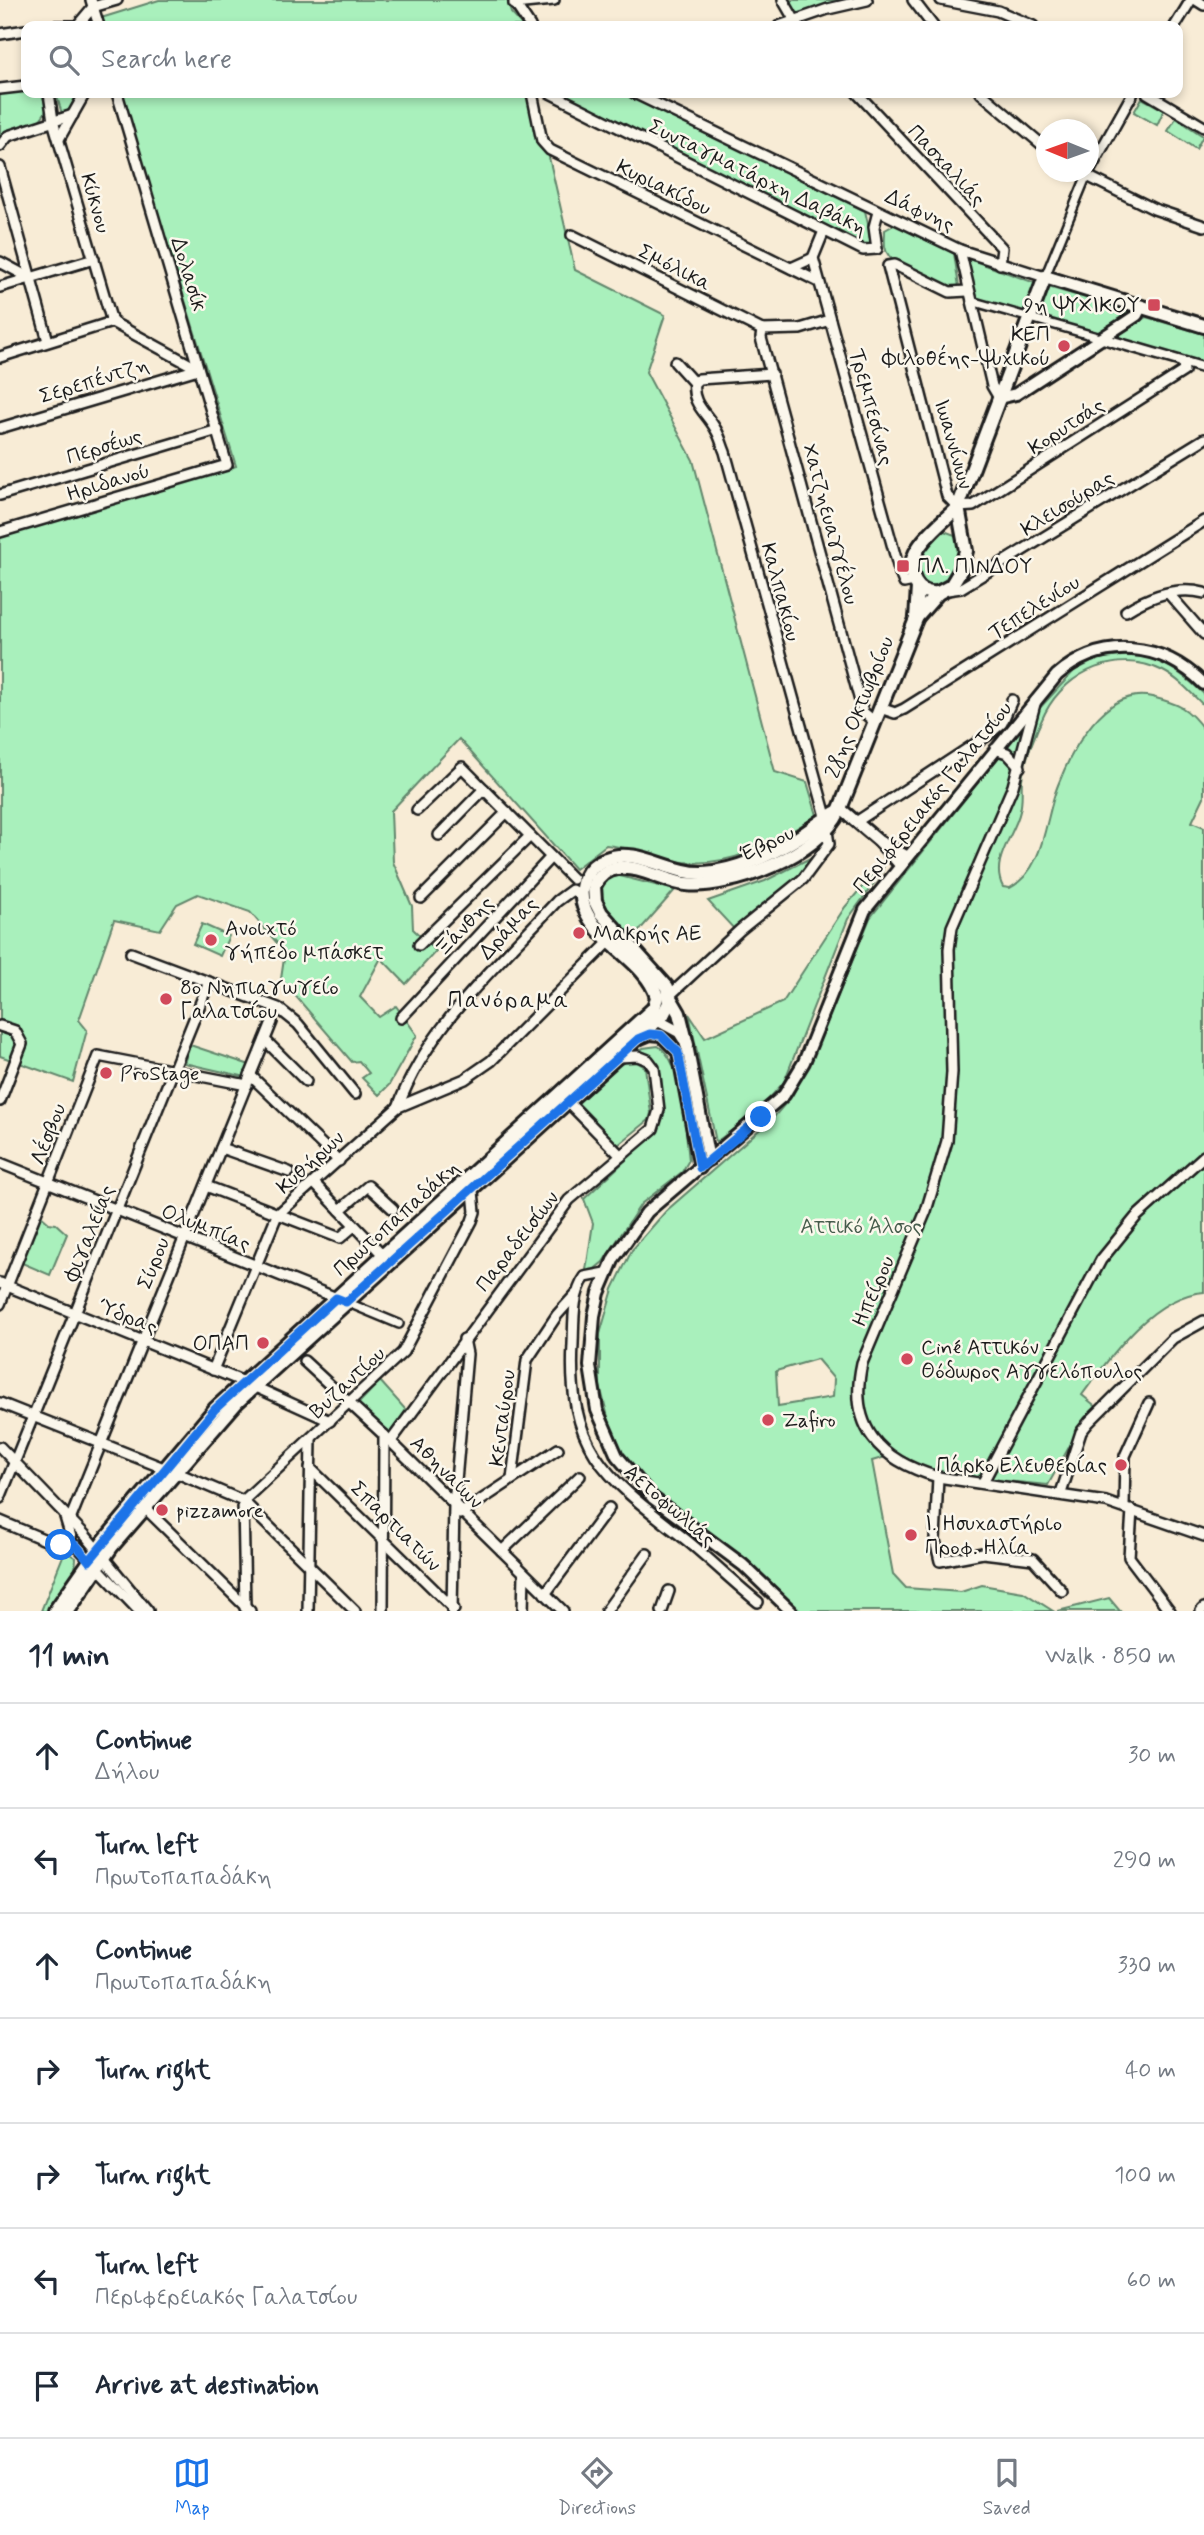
<!DOCTYPE html>
<html lang="en">
<head>
<meta charset="utf-8">
<style>
	:root { --surface:#fff; --page:#f2f2f3; --text:#1f2937; --muted:#747a83; --line:#e0e1e3; --accent:#1a73e8 }
	body { margin:0; font-family:Mynerve,sans-serif; background:var(--page); color:var(--text) }
	.compass { position:absolute; left:1036px; top:119px; width:63px; height:63px; border-radius:50%; background:var(--surface); box-shadow:0 4px 10px #0003; rotate:271deg }
	.stop { position:absolute; width:21px; height:21px; margin:-16px; border:5px solid #1a73e8; border-radius:50%; background:#fff }
	.stop.end { background:#1a73e8; border-color:#fff; box-shadow:0 2px 7px #0008 }
	.list { margin:0; padding:0; list-style:none }
	h2 { display:flex; justify-content:space-between; align-items:center; height:91px; margin:0; padding:0 28px; font-size:30px }
	h2 small { font-size:23px; font-weight:400; color:var(--muted) }
	.list li { display:grid; grid-template-columns:46px 1fr auto; gap:21px; align-items:center; box-sizing:border-box; height:105px; padding:0 28px; border-top:2px solid var(--line) }
	.list b { display:block; font-size:26px; white-space:nowrap }
	.list p { margin:0; font-size:23px; white-space:nowrap; color:var(--muted) }
	.list em { font-size:23px; font-style:normal; color:var(--muted) }
	.icon { flex:none; width:38px; height:38px; fill:none; stroke:currentColor; stroke-width:2; stroke-linecap:round; stroke-linejoin:round }
	.map { position:relative; flex:none; width:1204px; height:1611px; overflow:hidden }
	.search { position:absolute; background:var(--surface); box-shadow:0 4px 10px #0003; left:21px; right:21px; top:21px; height:77px; display:flex; align-items:center; gap:18px; box-sizing:border-box; padding:0 24px; border-radius:14px; color:var(--muted); font-size:26px }
	.sheet { height:826px; background:var(--surface) }
	nav { display:flex; justify-content:space-around; align-items:center; box-sizing:border-box; height:98px; border-top:2px solid var(--line); background:var(--surface); font-size:19px; color:var(--muted) }
	nav a { display:grid; justify-items:center; gap:4px }
	nav .on { color:var(--accent) }
	.map>svg:first-child { display:block }
	.green { fill:#a9f0bc; stroke:#62866c; stroke-width:2; fill-rule:evenodd }
	.lines { fill:none; stroke-linecap:round; stroke-linejoin:round }
	.pedestrian-casing { stroke:#1c1c1c; stroke-width:12 }
	.minor-casing { stroke:#1c1c1c; stroke-width:14 }
	.tertiary-casing { stroke:#1c1c1c; stroke-width:16 }
	.secondary-casing { stroke:#1c1c1c; stroke-width:18 }
	.pedestrian { stroke:#fbf7ec; stroke-width:7 }
	.minor { stroke:#fbf7ec; stroke-width:9 }
	.tertiary { stroke:#fbf7ec; stroke-width:10 }
	.secondary { stroke:#fbf7ec; stroke-width:12 }
	.route { stroke:#1a73e8; stroke-width:9 }
	.poi-dot { fill:#d1495b; stroke:#fbf7ec; stroke-width:2.5 }
	.labels { text-anchor:middle; stroke-width:5; stroke-linejoin:round; paint-order:stroke }
	.street-label { font-size:21px; fill:#1c1c1c; stroke:#fbf7ec }
	.poi-label { font-size:21px; fill:#1c1c1c; stroke:#fbf7ec; text-anchor:start }
	.park-label { font-size:21px; fill:#465c4c; stroke:#fbf7ec }
	.neighbourhood-label { font-size:23px; letter-spacing:2px; fill:#1c1c1c; stroke:#fbf7ec }
</style>
</head>
<body>
<div class="map">
<svg width="1204" height="1611" viewBox="0 0 1204 1611">
	<rect width="100%" height="100%" fill="#f8ecd6"/>
	<filter id="ink" filterUnits="userSpaceOnUse"><feTurbulence type="fractalNoise" baseFrequency=".0143" numOctaves="2"/><feDisplacementMap in="SourceGraphic" scale="14" xChannelSelector="R" yChannelSelector="G"/><feConvolveMatrix kernelMatrix="1 2 1 2 8 2 1 2 1" color-interpolation-filters="sRGB"/></filter>
	<g filter="url(#ink)">
		<g class="green">
			<polygon points="159,0 507,0 511,13 523,26 101,26 98,19"/>
			<polygon points="789,0 848,0 797,14"/>
			<polygon points="9,90 42,94 47,110 39,121 0,135 0,94"/>
			<polygon points="56,93 80,93 70,111 62,114"/>
			<path d="M121 93H530L548 153 575 270 665 315 646 372 693 460 775 772 807 782 817 815C776 843 727 870 675 861 652 857 630 847 606 845L575 869 459 739 391 811 393 862 412 906 413 929 436 951 406 984 381 958 360 997 379 1017 396 1006 417 1035 389 1085 379 1095 362 1078 369 1073 359 1061 352 1062 281 979 285 952 250 912 198 894 177 904 160 930 114 920 79 1020 87 1030 73 1082 0 1056V536L236 466Z"/>
			<polygon points="558,93 625,93 865,211 872,241 870,246 864,246"/>
			<polygon points="1142,98 1164,110 1157,125 1134,112"/>
			<polygon points="1176,118 1203,136 1196,149 1168,131"/>
			<path d="M894 225 954 253 959 287C944 289 899 268 889 256 883 249 885 239 885 230Z"/>
			<polygon points="969,259 1038,284 1026,313 973,297 964,265"/>
			<polygon points="1045,286 1133,312 1101,335 1034,315"/>
			<polygon points="1146,317 1204,334 1204,364 1114,338"/>
			<path d="M944 531 955 535 961 545C958 565 955 580 937 590L920 585C913 558 921 552 937 532Z"/>
			<path d="M1130 655C1161 657 1182 673 1204 694V706C1192 694 1179 679 1163 671 1119 649 1067 670 1045 713 1036 731 1025 759 1022 779 1021 790 1023 800 1020 811 1015 835 989 861 1003 887L1010 888C1046 868 1044 819 1058 785 1072 749 1105 686 1152 697 1179 704 1187 707 1204 730V797L1192 822 1204 827V1292C1152 1296 1110 1357 1082 1395L1098 1408 1079 1429 1048 1485 939 1475 892 1455 872 1461 893 1574 906 1588 961 1592 982 1585 1023 1592 1053 1611H800L751 1563 665 1502 629 1468 611 1429 600 1386V1334L613 1289 632 1250 666 1211 773 1118 792 1096 818 1044 870 918 1024 725 1074 671 1097 659ZM817 1359 834 1379 833 1397 778 1406 776 1371Z"/>
			<polygon points="814,856 805,871 734,929 708,901 765,881"/>
			<polygon points="885,860 882,872 848,919 784,1082 759,1110 716,1142 689,1014 705,1038 783,1002 845,907"/>
			<polygon points="616,875 675,890 631,940 600,903 600,885 609,876"/>
			<polygon points="202,924 229,936 220,956 193,944"/>
			<polygon points="190,1045 250,1065 246,1077 184,1063"/>
			<path d="M658 1046C684 1061 685 1130 689 1160L682 1172 641 1204 603 1262 585 1277 593 1223 584 1199 659 1129 658 1071 638 1053 643 1048Z"/>
			<polygon points="626,1061 635,1061 645,1067 651,1113 649,1120 618,1145 575,1100 596,1081"/>
			<polygon points="41,1216 49,1223 56,1224 67,1234 50,1275 22,1263"/>
			<polygon points="380,1381 406,1410 389,1434 358,1404"/>
			<polygon points="65,1551 76,1558 75,1571 48,1611 41,1611"/>
			<polygon points="1109,1598 1120,1611 1058,1611"/>
		</g>
		<g class="lines">
			<g class="pedestrian-casing">
				<g id="pedestrian">
					<polyline points="1045,277 1086,177"/>
					<polyline points="971,301 1101,338"/>
					<polyline points="346,1302 399,1324"/>
				</g>
			</g>
			<g class="minor-casing">
				<g id="minor">
					<polyline points="91,0 99,26"/>
					<polyline points="783,0 798,26"/>
					<polyline points="913,0 933,26"/>
					<polyline points="941,0 998,11 1033,26"/>
					<polyline points="1196,0 1204,5"/>
					<polyline points="514,2 530,26"/>
					<polyline points="514,4 554,0"/>
					<polyline points="50,26 77,26"/>
					<polyline points="77,26 93,7 117,0"/>
					<polyline points="779,26 828,9 867,0"/>
					<polyline points="1175,26 1191,0"/>
					<polyline points="0,34 26,30"/>
					<polyline points="0,89 26,86"/>
					<polyline points="49,93 53,121 112,322"/>
					<polyline points="532,93 542,141 550,150 819,282"/>
					<polyline points="550,93 863,250 877,249 874,227 878,212"/>
					<polyline points="634,93 960,250 1045,277"/>
					<polyline points="857,93 1002,248 1000,264"/>
					<polyline points="981,93 1046,148"/>
					<polyline points="1147,93 1204,127"/>
					<polyline points="59,139 85,93"/>
					<polyline points="0,146 8,136 73,115"/>
					<polyline points="0,167 48,341"/>
					<polyline points="1079,172 1154,209 1204,226"/>
					<polyline points="1086,177 1133,93"/>
					<polyline points="824,231 813,258 900,573 904,583 914,581"/>
					<polyline points="572,235 762,330"/>
					<polyline points="960,250 992,386 999,398"/>
					<polyline points="0,262 30,278"/>
					<polyline points="791,268 813,258"/>
					<polyline points="0,287 94,259"/>
					<polyline points="967,291 950,292 895,265 888,266 947,496 958,507 973,506 1184,371 1183,363"/>
					<polyline points="112,322 198,369"/>
					<polyline points="762,330 761,338 863,712 875,722"/>
					<polyline points="762,330 800,329 830,320"/>
					<polyline points="1101,338 1204,368"/>
					<polyline points="0,357 112,322"/>
					<polyline points="675,362 694,383"/>
					<path d="M694 383C691 404 707 413 716 430 720 436 722 445 725 452L826 816"/>
					<polyline points="694,383 699,379 772,374"/>
					<polyline points="0,428 198,369"/>
					<polyline points="0,495 218,430"/>
					<polyline points="0,532 227,465 117,93"/>
					<polyline points="947,590 961,588 1204,439"/>
					<polyline points="1169,594 1204,634"/>
					<path d="M1126 611C1150 596 1176 586 1204 593"/>
					<path d="M1036 700 1013 786 952 927 949 949 952 1072 947 1141 926 1211 862 1363C848 1427 879 1460 938 1477L1106 1502 1204 1536"/>
					<polyline points="880,708 895,713 904,709 1204,521"/>
					<polyline points="995,749 1007,753 1020,767"/>
					<polyline points="417,810 462,767 573,879"/>
					<polyline points="856,822 987,736 1002,723 1012,700"/>
					<polyline points="439,835 484,789"/>
					<polyline points="421,898 507,812"/>
					<polyline points="419,945 530,836"/>
					<polyline points="131,953 278,1008 298,1024 355,1094"/>
					<polyline points="669,996 740,930 803,879 829,844 827,831"/>
					<polyline points="401,1018 551,857"/>
					<polyline points="0,1026 15,1031 22,1044 0,1101"/>
					<polyline points="265,1040 306,1081"/>
					<polyline points="250,1075 339,1161"/>
					<polyline points="565,1099 621,1156"/>
					<path d="M398 1107C428 1025 499 964 557 901L572 890 582 896"/>
					<polyline points="221,1148 289,1172"/>
					<polyline points="0,1163 339,1299"/>
					<polyline points="314,1183 383,1255"/>
					<polyline points="206,1186 340,1238 354,1226"/>
					<polyline points="340,1210 368,1186 393,1209"/>
					<path d="M606 1273 585 1277C572 1295 574 1322 573 1344 567 1451 607 1478 685 1539 710 1559 733 1582 758 1602"/>
					<polyline points="0,1283 244,1382"/>
					<polyline points="0,1304 98,1056 247,1085"/>
					<polyline points="304,1361 384,1435 563,1611"/>
					<polyline points="213,1370 277,1215 398,1107 465,1079 491,1061 611,940"/>
					<polyline points="253,1386 330,1421"/>
					<polyline points="0,1403 166,1469"/>
					<polyline points="391,1441 569,1200 653,1129 659,1110 654,1068 648,1060 638,1056 619,1057"/>
					<polyline points="0,1447 85,1535 148,1611"/>
					<polyline points="310,1468 454,1609"/>
					<polyline points="175,1472 243,1501 355,1611"/>
					<polyline points="938,1477 935,1540 940,1561 983,1553 1033,1559 1062,1591"/>
					<polyline points="512,1479 527,1360 557,1315 576,1294"/>
					<polyline points="983,1482 1101,1260 1136,1217 1204,1156"/>
					<polyline points="1061,1493 1081,1432 1089,1422 1173,1338 1204,1321"/>
					<polyline points="0,1498 209,982"/>
					<polyline points="243,1501 403,1352 472,1221 475,1212 473,1191"/>
					<polyline points="243,1501 245,1608"/>
					<polyline points="1124,1507 1125,1456 1149,1403"/>
					<polyline points="145,1508 250,1611"/>
					<polyline points="1132,1510 1129,1557 1170,1611"/>
					<polyline points="460,1514 558,1449"/>
					<polyline points="65,1517 71,1537 68,1545"/>
					<polyline points="70,1520 272,1022"/>
					<polyline points="0,1521 55,1544 77,1546 139,1611"/>
					<polyline points="502,1551 580,1476"/>
					<polyline points="545,1594 609,1508"/>
					<polyline points="308,1611 311,1439"/>
					<polyline points="383,1611 384,1435"/>
					<polyline points="452,1611 454,1504 467,1354 464,1339"/>
					<polyline points="523,1611 524,1574"/>
					<polyline points="606,1611 647,1554"/>
					<polyline points="662,1611 669,1591"/>
					<polyline points="1201,1611 1204,1608"/>
				</g>
			</g>
			<g class="tertiary-casing">
				<g id="tertiary">
					<polyline points="999,398 1016,394 1125,323 1137,315 1141,307"/>
					<polyline points="840,808 880,842 900,865"/>
					<polyline points="880,842 906,856"/>
					<polyline points="653,1018 679,1032 687,1045 709,1160"/>
					<polyline points="638,1039 650,1034 661,1035 678,1052 700,1168"/>
					<path d="M791 1611 743 1565 653 1498 617 1456 597 1410 590 1366 594 1316 599 1293 614 1258 647 1212 784 1095 804 1062 865 910 1057 675C1103 636 1162 642 1204 684"/>
				</g>
			</g>
			<g class="secondary-casing">
				<g id="secondary">
					<path d="M938 593C929 594 920 591 915 582 899 553 941 524 958 507L1045 277 1204 326"/>
					<polyline points="916,618 938,593 951,586 960,571 966,551 958,507"/>
					<polyline points="669,996 679,1013 687,1045"/>
					<path d="M55 1611 104 1541 215 1409 654 1008 657 997C646 960 597 943 584 907 577 887 586 866 606 859 636 846 672 875 704 873 736 871 772 854 799 837 812 829 824 818 839 811"/>
					<path d="M68 1611 112 1546 237 1402 663 1015 669 1003 667 987 601 913 595 901 594 886C599 876 606 869 618 868 640 865 664 882 686 884 731 889 820 854 839 811L916 619 918 587"/>
				</g>
			</g>
			<use href="#pedestrian" class="pedestrian"/>
			<use href="#minor" class="minor"/>
			<use href="#tertiary" class="tertiary"/>
			<use href="#secondary" class="secondary"/>
		</g>
	</g>
	<g class="lines" filter="url(#ink)">
		<polyline class="route" points="61,1545 77,1546 89,1561 215,1409 336,1298 346,1302 638,1039 650,1034 661,1035 678,1052 700,1168 761,1117"/>
	</g>
	<g class="poi-dot">
		<rect x="1147" y="298" width="14" height="14" rx="3.5"/>
		<circle cx="1064" cy="346" r="7"/>
		<rect x="896" y="559" width="14" height="14" rx="3.5"/>
		<circle cx="579" cy="933" r="7"/>
		<circle cx="211" cy="940" r="7"/>
		<circle cx="166" cy="999" r="7"/>
		<circle cx="106" cy="1073" r="7"/>
		<circle cx="263" cy="1343" r="7"/>
		<circle cx="907" cy="1359" r="7"/>
		<circle cx="768" cy="1420" r="7"/>
		<circle cx="1121" cy="1465" r="7"/>
		<circle cx="162" cy="1510" r="7"/>
		<circle cx="911" cy="1535" r="7"/>
	</g>
	<g class="labels">
		<g class="street-label">
			<text transform="translate(947 165) rotate(47)" y="7">Πασχαλιάς</text>
			<text transform="translate(758 177) rotate(26)" y="7">Συνταγματάρχη Δαβάκη</text>
			<text transform="translate(664 187) rotate(26)" y="7">Κυριακίδου</text>
			<text transform="translate(96 203) rotate(74)" y="7">Κύκνου</text>
			<text transform="translate(920 210) rotate(25)" y="7">Δάφνης</text>
			<text transform="translate(675 267) rotate(27)" y="7">Σμόλικα</text>
			<text transform="translate(189 274) rotate(73)" y="7">Δολασίκ</text>
			<text transform="translate(94 380) rotate(-17)" y="7">Σερεπέντζη</text>
			<text transform="translate(872 407) rotate(75)" y="7">Τρεμπεσίνας</text>
			<text transform="translate(1066 426) rotate(-33)" y="7">Κορυτσάς</text>
			<text transform="translate(954 444) rotate(74)" y="7">Ιωαννίνων</text>
			<text transform="translate(104 446) rotate(-17)" y="7">Περσέως</text>
			<text transform="translate(108 482) rotate(-17)" y="7">Ηριδανού</text>
			<text transform="translate(1067 503) rotate(-32)" y="7">Κλεισούρας</text>
			<text transform="translate(831 524) rotate(75)" y="7">Χατζηευαγγέλου</text>
			<text transform="translate(781 592) rotate(75)" y="7">Καλπακίου</text>
			<text transform="translate(1034 607) rotate(-32)" y="7">Τεπελενίου</text>
			<text transform="translate(859 707) rotate(-68)" y="7">28ης Οκτωβρίου</text>
			<text transform="translate(932 797) rotate(-51)" y="7">Περιφερειακός Γαλατσίου</text>
			<text transform="translate(767 843) rotate(-25)" y="7">Έβρου</text>
			<text transform="translate(464 926) rotate(-47)" y="7">Ξάνθης</text>
			<text transform="translate(508 928) rotate(-48)" y="7">Δράμας</text>
			<text transform="translate(48 1134) rotate(-69)" y="7">Λέσβου</text>
			<text transform="translate(310 1162) rotate(-42)" y="7">Κυθήρων</text>
			<text transform="translate(396 1218) rotate(-42)" y="7">Πρωτοπαπαδάκη</text>
			<text transform="translate(206 1227) rotate(22)" y="7">Ολυμπίας</text>
			<text transform="translate(89 1233) rotate(-68)" y="7">Φιγαλείας</text>
			<text transform="translate(517 1241) rotate(-52)" y="7">Παραδεισίων</text>
			<text transform="translate(153 1263) rotate(-68)" y="7">Σύρου</text>
			<text transform="translate(873 1291) rotate(-66)" y="7">Ηπείρου</text>
			<text transform="translate(128 1316) rotate(22)" y="7">Ύδρας</text>
			<text transform="translate(347 1382) rotate(-43)" y="7">Βυζαντίου</text>
			<text transform="translate(502 1418) rotate(-83)" y="7">Κενταύρου</text>
			<text transform="translate(447 1472) rotate(45)" y="7">Αθηναίων</text>
			<text transform="translate(670 1505) rotate(41)" y="7">Αετοφωλιάς</text>
			<text transform="translate(396 1526) rotate(45)" y="7">Σπαρτιατών</text>
		</g>
		<g class="poi-label">
			<text x="1140" y="312" text-anchor="end">9η ΨΥΧΙΚΟΥ</text>
			<text x="1050" y="341" text-anchor="end">ΚΕΠ<tspan x="1050" dy="24">Φιλοθέης-Ψυχικού</tspan></text>
			<text x="917" y="573">ΠΛ. ΠΙΝΔΟΥ</text>
			<text x="225" y="935">Ανοιχτό<tspan x="225" dy="24">γήπεδο μπάσκετ</tspan></text>
			<text x="593" y="940">Μακρής ΑΕ</text>
			<text x="180" y="994">8ο Νηπιαγωγείο<tspan x="180" dy="24">Γαλατσίου</tspan></text>
			<text x="120" y="1080">ProStage</text>
			<text x="249" y="1350" text-anchor="end">ΟΠΑΠ</text>
			<text x="921" y="1354">Ciné Αττικόν -<tspan x="921" dy="24">Θόδωρος Αγγελόπουλος</tspan></text>
			<text x="782" y="1427">Zafiro</text>
			<text x="1107" y="1472" text-anchor="end">Πάρκο Ελευθερίας</text>
			<text x="176" y="1517">pizzamore</text>
			<text x="925" y="1530">Ι. Ησυχαστήριο<tspan x="925" dy="24">Προφ. Ηλία</tspan></text>
		</g>
		<g class="park-label">
			<text x="861" y="1233">Αττικό Άλσος</text>
		</g>
		<g class="neighbourhood-label">
			<text x="509" y="1007">Πανόραμα</text>
		</g>
	</g>
</svg>
<svg class="compass" viewBox="-18 -18 36 36"><path d="M0-13l5 13h-10z" fill="#e53935"/><path d="M0 13l5-13h-10z" fill="#747a83"/></svg>
<div class="stop" style="left:61px;top:1545px"></div>
<div class="stop end" style="left:761px;top:1117px"></div>
<div class="search"><svg class="icon" aria-label="search" viewBox="0 0 24 24"><circle cx="10" cy="10" r="6"/><path d="M15 15l6 6"/></svg>Search here</div>
</div>
<section class="sheet">
<h2>11 min<small>Walk · 850 m</small></h2>
<ul class="list">
<li><svg class="icon" aria-label="ahead" viewBox="0 0 24 24"><path d="M12 20V5M6 11l6-6 6 6"/></svg><div><b>Continue</b><p>Δήλου</p></div><em>30 m</em></li>
<li><svg class="icon" aria-label="left" viewBox="0 0 24 24"><path d="M17 20v-9H6M10 6l-5 5 5 5"/></svg><div><b>Turn left</b><p>Πρωτοπαπαδάκη</p></div><em>290 m</em></li>
<li><svg class="icon" aria-label="ahead" viewBox="0 0 24 24"><path d="M12 20V5M6 11l6-6 6 6"/></svg><div><b>Continue</b><p>Πρωτοπαπαδάκη</p></div><em>330 m</em></li>
<li><svg class="icon" aria-label="right" viewBox="0 0 24 24"><path d="M7 20v-9h11M14 6l5 5-5 5"/></svg><div><b>Turn right</b></div><em>40 m</em></li>
<li><svg class="icon" aria-label="right" viewBox="0 0 24 24"><path d="M7 20v-9h11M14 6l5 5-5 5"/></svg><div><b>Turn right</b></div><em>100 m</em></li>
<li><svg class="icon" aria-label="left" viewBox="0 0 24 24"><path d="M17 20v-9H6M10 6l-5 5 5 5"/></svg><div><b>Turn left</b><p>Περιφερειακός Γαλατσίου</p></div><em>60 m</em></li>
<li><svg class="icon" aria-label="arrive" viewBox="0 0 24 24"><path d="M6 21V4h12l-3 4 3 4H6"/></svg><div><b>Arrive at destination</b></div></li>
</ul>
</section>
<nav>
<a class="on"><svg class="icon" aria-label="map" viewBox="0 0 24 24"><path d="M3 6l6-2 6 2 6-2v14l-6 2-6-2-6 2zM9 4v14M15 6v14"/></svg>Map</a>
<a><svg class="icon" aria-label="directions" viewBox="0 0 24 24"><path d="M12 3l9 9-9 9-9-9zM9 14v-3h6M13 9l2 2-2 2"/></svg>Directions</a>
<a><svg class="icon" aria-label="saved" viewBox="0 0 24 24"><path d="M7 4h10v16l-5-4-5 4z"/></svg>Saved</a>
</nav>
</body>
</html>
